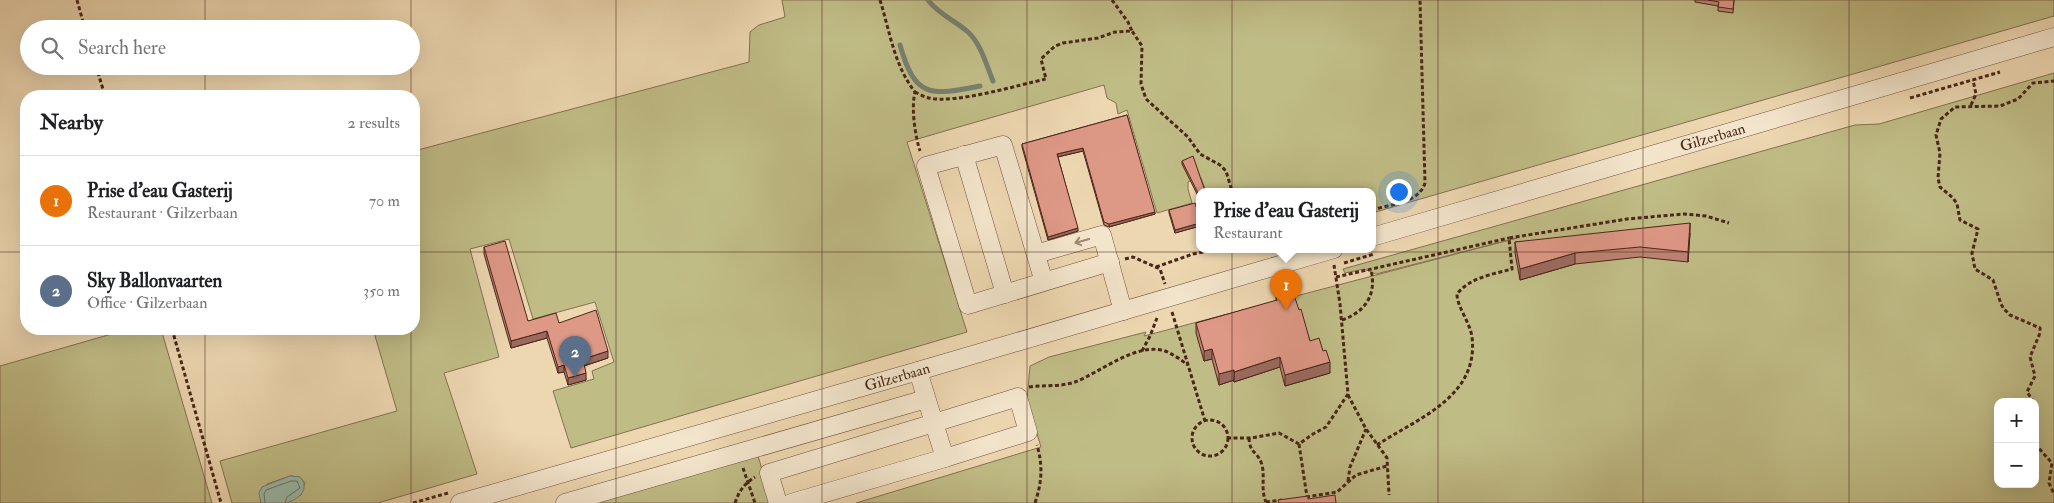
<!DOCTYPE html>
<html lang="en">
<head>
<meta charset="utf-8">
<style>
	:root { --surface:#fff; --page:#f6f6f6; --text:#202124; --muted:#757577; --line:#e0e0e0; --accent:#db2777 }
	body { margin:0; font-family:"IM FELL Double Pica",serif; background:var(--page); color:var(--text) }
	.controls { position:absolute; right:15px; bottom:15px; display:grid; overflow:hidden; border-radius:10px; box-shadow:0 5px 20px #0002 }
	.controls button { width:45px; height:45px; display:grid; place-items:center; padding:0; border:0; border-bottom:1px solid var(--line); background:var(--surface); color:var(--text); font:25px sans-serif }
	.you { position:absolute; left:1398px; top:191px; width:18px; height:18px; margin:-12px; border:4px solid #fff; border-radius:50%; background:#1a73e8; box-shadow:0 0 0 8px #1a73e833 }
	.badge { display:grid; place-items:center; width:32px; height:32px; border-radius:50%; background:var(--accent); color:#fff; font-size:16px; font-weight:700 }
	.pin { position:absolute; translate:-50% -41px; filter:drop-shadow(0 1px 2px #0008) }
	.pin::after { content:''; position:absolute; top:26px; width:18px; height:15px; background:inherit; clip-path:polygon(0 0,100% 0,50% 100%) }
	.popup { position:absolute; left:1196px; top:188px; width:180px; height:65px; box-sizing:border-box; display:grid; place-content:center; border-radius:10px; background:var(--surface); filter:drop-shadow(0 1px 4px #0005); font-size:16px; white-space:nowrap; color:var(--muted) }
	.popup b { font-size:19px; color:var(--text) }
	.popup::after { content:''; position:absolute; left:50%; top:100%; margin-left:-10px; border:10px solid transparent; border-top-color:var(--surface) }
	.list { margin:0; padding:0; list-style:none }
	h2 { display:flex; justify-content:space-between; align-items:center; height:65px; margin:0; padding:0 20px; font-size:21px }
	h2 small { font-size:16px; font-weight:400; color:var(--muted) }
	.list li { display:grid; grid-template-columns:32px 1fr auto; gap:15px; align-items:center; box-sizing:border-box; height:90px; padding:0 20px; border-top:1px solid var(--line) }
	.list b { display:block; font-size:19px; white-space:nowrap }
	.list p { margin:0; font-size:16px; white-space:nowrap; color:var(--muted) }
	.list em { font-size:16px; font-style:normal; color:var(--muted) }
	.icon { flex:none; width:28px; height:28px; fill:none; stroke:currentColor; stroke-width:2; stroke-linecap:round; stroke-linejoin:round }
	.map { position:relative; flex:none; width:2054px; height:503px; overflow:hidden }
	.search { position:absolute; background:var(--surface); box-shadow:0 5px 20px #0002; left:20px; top:20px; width:400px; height:55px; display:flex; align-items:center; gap:12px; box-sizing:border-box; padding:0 18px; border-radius:28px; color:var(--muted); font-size:19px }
	.panel { position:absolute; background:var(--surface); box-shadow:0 5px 20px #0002; left:20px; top:90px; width:400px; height:245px; border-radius:20px }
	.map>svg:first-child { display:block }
	.green { fill:#c0bc86; stroke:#857150; fill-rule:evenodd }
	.water { fill:#99baaa; stroke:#797f70 }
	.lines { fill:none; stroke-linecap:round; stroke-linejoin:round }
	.shore { stroke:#727062; stroke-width:1 }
	.stream { stroke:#797f70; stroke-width:5 }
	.minor-casing { stroke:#73523f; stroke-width:19 }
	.path { stroke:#4a2619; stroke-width:3; stroke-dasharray:4 2.5; stroke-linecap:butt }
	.minor { stroke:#f3e5cc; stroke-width:18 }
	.wall { fill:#bf8373; stroke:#4a2619 }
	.shaded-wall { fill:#9b6a5e; stroke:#4a2619 }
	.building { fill:#de9886; stroke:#4a2619 }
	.oneway { stroke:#9e8672 }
	.grid { fill:none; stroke:#4a2619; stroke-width:1; stroke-opacity:0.55 }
	.labels { text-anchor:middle; stroke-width:5; stroke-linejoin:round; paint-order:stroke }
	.street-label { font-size:15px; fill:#4a2619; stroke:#f3e5cc }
</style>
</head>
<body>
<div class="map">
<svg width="2054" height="503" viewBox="0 0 2054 503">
	<rect width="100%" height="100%" fill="#edd7b1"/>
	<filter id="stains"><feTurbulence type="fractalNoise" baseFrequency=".004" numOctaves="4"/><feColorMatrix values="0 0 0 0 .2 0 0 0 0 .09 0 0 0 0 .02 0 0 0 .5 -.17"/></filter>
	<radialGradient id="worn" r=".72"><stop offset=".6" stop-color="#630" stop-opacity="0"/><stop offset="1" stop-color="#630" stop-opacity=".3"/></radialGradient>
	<g class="green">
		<polygon points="782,0 2054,0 2054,16 1372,213 1372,191 1206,191 1201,178 1195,178 1188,182 1188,189 1192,203 1157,213 1127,110 1118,114 1116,103 1107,98 1104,85 907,142 967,332 571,448 553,391 594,379 592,371 614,362 595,302 533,319 509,239 470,249 499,357 444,373 477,474 378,503 286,503 301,495 305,483 300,477 290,476 267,484 260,501 261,503 232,503 220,461 397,411 373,329 414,329 414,151 749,62 750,32 759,25 785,17"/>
		<path d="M2054 73V503H856L1041 447 1027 400 1030 366 1049 357 1146 332 1144 336 1517 238 1376 274 1364 269 1345 273 1343 269 1855 125 1879 124ZM1998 402H2035V484H1998Z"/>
		<polygon points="129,329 161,329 212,503 0,503 0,366"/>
		<polygon points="758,456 772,503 596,503"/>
	</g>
	<path class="water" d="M290 476 300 477C310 489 300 499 286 503 279 503 269 503 261 503L259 493 262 487Z"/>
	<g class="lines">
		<polyline class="shore" points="265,503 264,494 266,490 291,481 297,481 300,488 287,497 285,503"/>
		<g class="stream">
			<path d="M928 0C939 15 955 20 968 32 981 44 986 64 993 81"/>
			<path d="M900 45C915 98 930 96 980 86"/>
		</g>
		<g class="minor-casing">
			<g id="minor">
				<polyline points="964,155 1005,294"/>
				<path id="s1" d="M1372 237 2054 37"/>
				<polyline points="1036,254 1102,235 1123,311"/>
				<polyline points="1044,282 1003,145 926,166 968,305 1110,262"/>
				<path id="s2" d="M460 503 918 371 1334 249"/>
				<polyline points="565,503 926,399"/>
				<polyline points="778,503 769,473 934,423 945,458 1028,432 1018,397 934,423 918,371"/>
				<polyline points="791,503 945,458"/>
			</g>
		</g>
		<g class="path">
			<polyline points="77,0 85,29"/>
			<path d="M880 0C890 32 894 65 915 92 911 108 915 135 920 151"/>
			<polyline points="1112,0 1128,22 1132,31"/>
			<polyline points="96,66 105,96"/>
			<path d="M915 92C919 94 924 97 929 98 956 104 1018 85 1046 79L1041 59 1055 46 1063 43 1098 38 1115 32 1132 31 1142 46 1141 84 1146 99 1188 137 1200 154 1220 165 1226 171 1232 191"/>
			<polyline points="1910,98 2000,72"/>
			<polyline points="1971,105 1976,94 1973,80"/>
			<path d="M1372 210C1391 204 1419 203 1425 183L1420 0"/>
			<polyline points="1125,259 1133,257 1160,269 1165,284"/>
			<polyline points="1344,263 1374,254"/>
			<polyline points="1156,267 1193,254 1219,249"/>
			<polyline points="1336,277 1509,238"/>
			<polyline points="1172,312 1205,421"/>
			<path d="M1342 320C1365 312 1377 295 1371 270"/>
			<polyline points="172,329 221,503"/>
			<polyline points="1142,351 1150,336 1157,318"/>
			<path d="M1029 387C1044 385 1060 387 1075 382 1101 372 1136 342 1165 351 1173 354 1181 360 1188 365"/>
			<polyline points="1348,395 1366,429 1387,458 1389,495"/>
			<polyline points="2034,402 2027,392 2035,376 2030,357 2040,333 2040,328 2010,315 2004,309 2001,304 1993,280 1975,269 1972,253 1978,229 1960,220 1957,204 1953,198 1940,187 1938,178 1940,153 1936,135 1941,119 1955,107 2000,106 2018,99 2033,83 2054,81"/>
			<polyline points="2035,404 2038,415 2035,427"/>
			<circle cx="1210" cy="438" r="18"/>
			<polyline points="1227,438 1251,438 1279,433 1299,444 1313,434 1326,427 1348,394 1340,304 1334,265"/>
			<path d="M1249 438C1250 454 1256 450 1261 462 1266 475 1260 489 1266 502"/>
			<polyline points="1299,444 1307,497"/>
			<polyline points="2035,444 2052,463 2049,483 2054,494"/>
			<path d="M1377 445C1418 418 1479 397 1472 337 1470 322 1457 307 1457 294 1469 278 1493 274 1512 269L1509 238 1627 219 1684 214 1706 216 1729 223"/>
			<polyline points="743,468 755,503"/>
			<polyline points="1348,481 1350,467 1366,429"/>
			<polyline points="1306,497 1337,492 1356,475 1387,466"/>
			<polyline points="1266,502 1282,500"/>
			<polyline points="413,503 448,493"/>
			<path d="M735 503C739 491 744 484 755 477"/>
			<path d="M1035 503C1042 482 1043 466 1037 445"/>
		</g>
		<use href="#minor" class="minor"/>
	</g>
	<g class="wall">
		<polygon points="1695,0 1734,0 1733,13 1718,11 1718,6 1695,2"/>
		<polygon points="1127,115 1155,214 1109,227 1104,225 1083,151 1058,157 1078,231 1048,240 1022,147 1022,144"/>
		<polygon points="1182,161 1200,191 1200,200 1182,164"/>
		<polygon points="1169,210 1200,220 1200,226 1175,233 1169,213"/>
		<polygon points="1690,233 1688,262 1640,257 1575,264 1520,280 1515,253 1515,242"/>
		<polygon points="484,247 528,321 559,323 608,358 584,366 586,380 568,385 564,372 558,373 547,338 511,348 484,254"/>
		<polygon points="1276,297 1299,310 1310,341 1323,351 1330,373 1285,386 1280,367 1234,382 1234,380 1219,385 1212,359 1204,361 1196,333 1196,323 1276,301"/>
	</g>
	<g class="shaded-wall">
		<polygon points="1083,148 1083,151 1057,157 1057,154"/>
		<polygon points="1155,212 1155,214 1109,227 1109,224"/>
		<polygon points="1200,223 1200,226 1175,233 1175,230"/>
		<polygon points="1690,223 1690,233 1688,262 1688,252"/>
		<polygon points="1078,228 1078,231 1048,240 1048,237"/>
		<polygon points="1575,253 1575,264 1520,280 1520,269"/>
		<polygon points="547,331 547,338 511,348 511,341"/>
		<polygon points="1212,349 1212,359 1204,361 1204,351"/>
		<polygon points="608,351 608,358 583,366 583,359"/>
		<polygon points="1280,357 1280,367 1234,382 1234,372"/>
		<polygon points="1330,362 1330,373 1285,386 1285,375"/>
		<polygon points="564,365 564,372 558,373 558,367"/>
		<polygon points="1234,370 1234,380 1219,385 1219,374"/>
		<polygon points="586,373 586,380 568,385 568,378"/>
	</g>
	<g class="building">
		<polygon points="1708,0 1734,0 1733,9 1718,7 1719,2"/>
		<polygon points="1127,115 1155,212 1109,224 1104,222 1083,148 1057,154 1078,228 1048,237 1022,144"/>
		<polygon points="1193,156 1205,191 1200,191 1200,197 1182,161"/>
		<polygon points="1195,203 1200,220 1200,223 1175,230 1169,210"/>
		<polygon points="1690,223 1688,252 1640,247 1575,253 1520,269 1515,242"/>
		<polygon points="505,241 528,321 556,313 559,323 596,310 608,351 583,359 586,373 568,378 564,365 558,367 547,331 511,341 484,247"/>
		<polygon points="1293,292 1299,310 1301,309 1310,341 1319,338 1323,351 1326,350 1330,362 1285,375 1280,357 1234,372 1234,370 1219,374 1212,349 1204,351 1196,323 1277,300 1276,297"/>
		<polygon points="1335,495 1336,503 1279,503 1278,500 1308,496 1308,499"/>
	</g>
	<defs><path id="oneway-shaft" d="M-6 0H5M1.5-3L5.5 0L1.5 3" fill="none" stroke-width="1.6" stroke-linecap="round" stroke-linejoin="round" transform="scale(1.25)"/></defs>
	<use class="oneway" href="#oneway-shaft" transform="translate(1082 241) rotate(164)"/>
	<path class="grid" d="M205 0V29M411 0V29M616 0V503M822 0V503M1027 0V503M1232 0V503M1438 0V503M1643 0V503M1849 0V503M205 66V96M411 66V96M0 252H26M414 252H2054M205 329V503M411 329V503"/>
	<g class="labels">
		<g class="street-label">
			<text dy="5" stroke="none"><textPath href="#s1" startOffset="355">Gilzerbaan</textPath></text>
			<text dy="5" stroke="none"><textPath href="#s2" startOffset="455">Gilzerbaan</textPath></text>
		</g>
	</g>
	<rect width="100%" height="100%" filter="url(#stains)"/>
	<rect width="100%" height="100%" fill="url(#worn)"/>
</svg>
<div class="controls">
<button>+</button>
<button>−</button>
</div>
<div class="you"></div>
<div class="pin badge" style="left:1286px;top:310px;background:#e8710a">1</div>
<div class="popup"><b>Prise d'eau Gasterij</b>Restaurant</div>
<div class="pin badge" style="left:575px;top:377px;background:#5c6f8a">2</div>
<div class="search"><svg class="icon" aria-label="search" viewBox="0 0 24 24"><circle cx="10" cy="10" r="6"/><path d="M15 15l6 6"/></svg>Search here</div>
<section class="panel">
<h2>Nearby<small>2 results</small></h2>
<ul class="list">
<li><span class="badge" style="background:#e8710a">1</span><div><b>Prise d'eau Gasterij</b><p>Restaurant · Gilzerbaan</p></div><em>70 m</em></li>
<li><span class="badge" style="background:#5c6f8a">2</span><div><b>Sky Ballonvaarten</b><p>Office · Gilzerbaan</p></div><em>350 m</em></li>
</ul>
</section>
</div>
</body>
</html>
